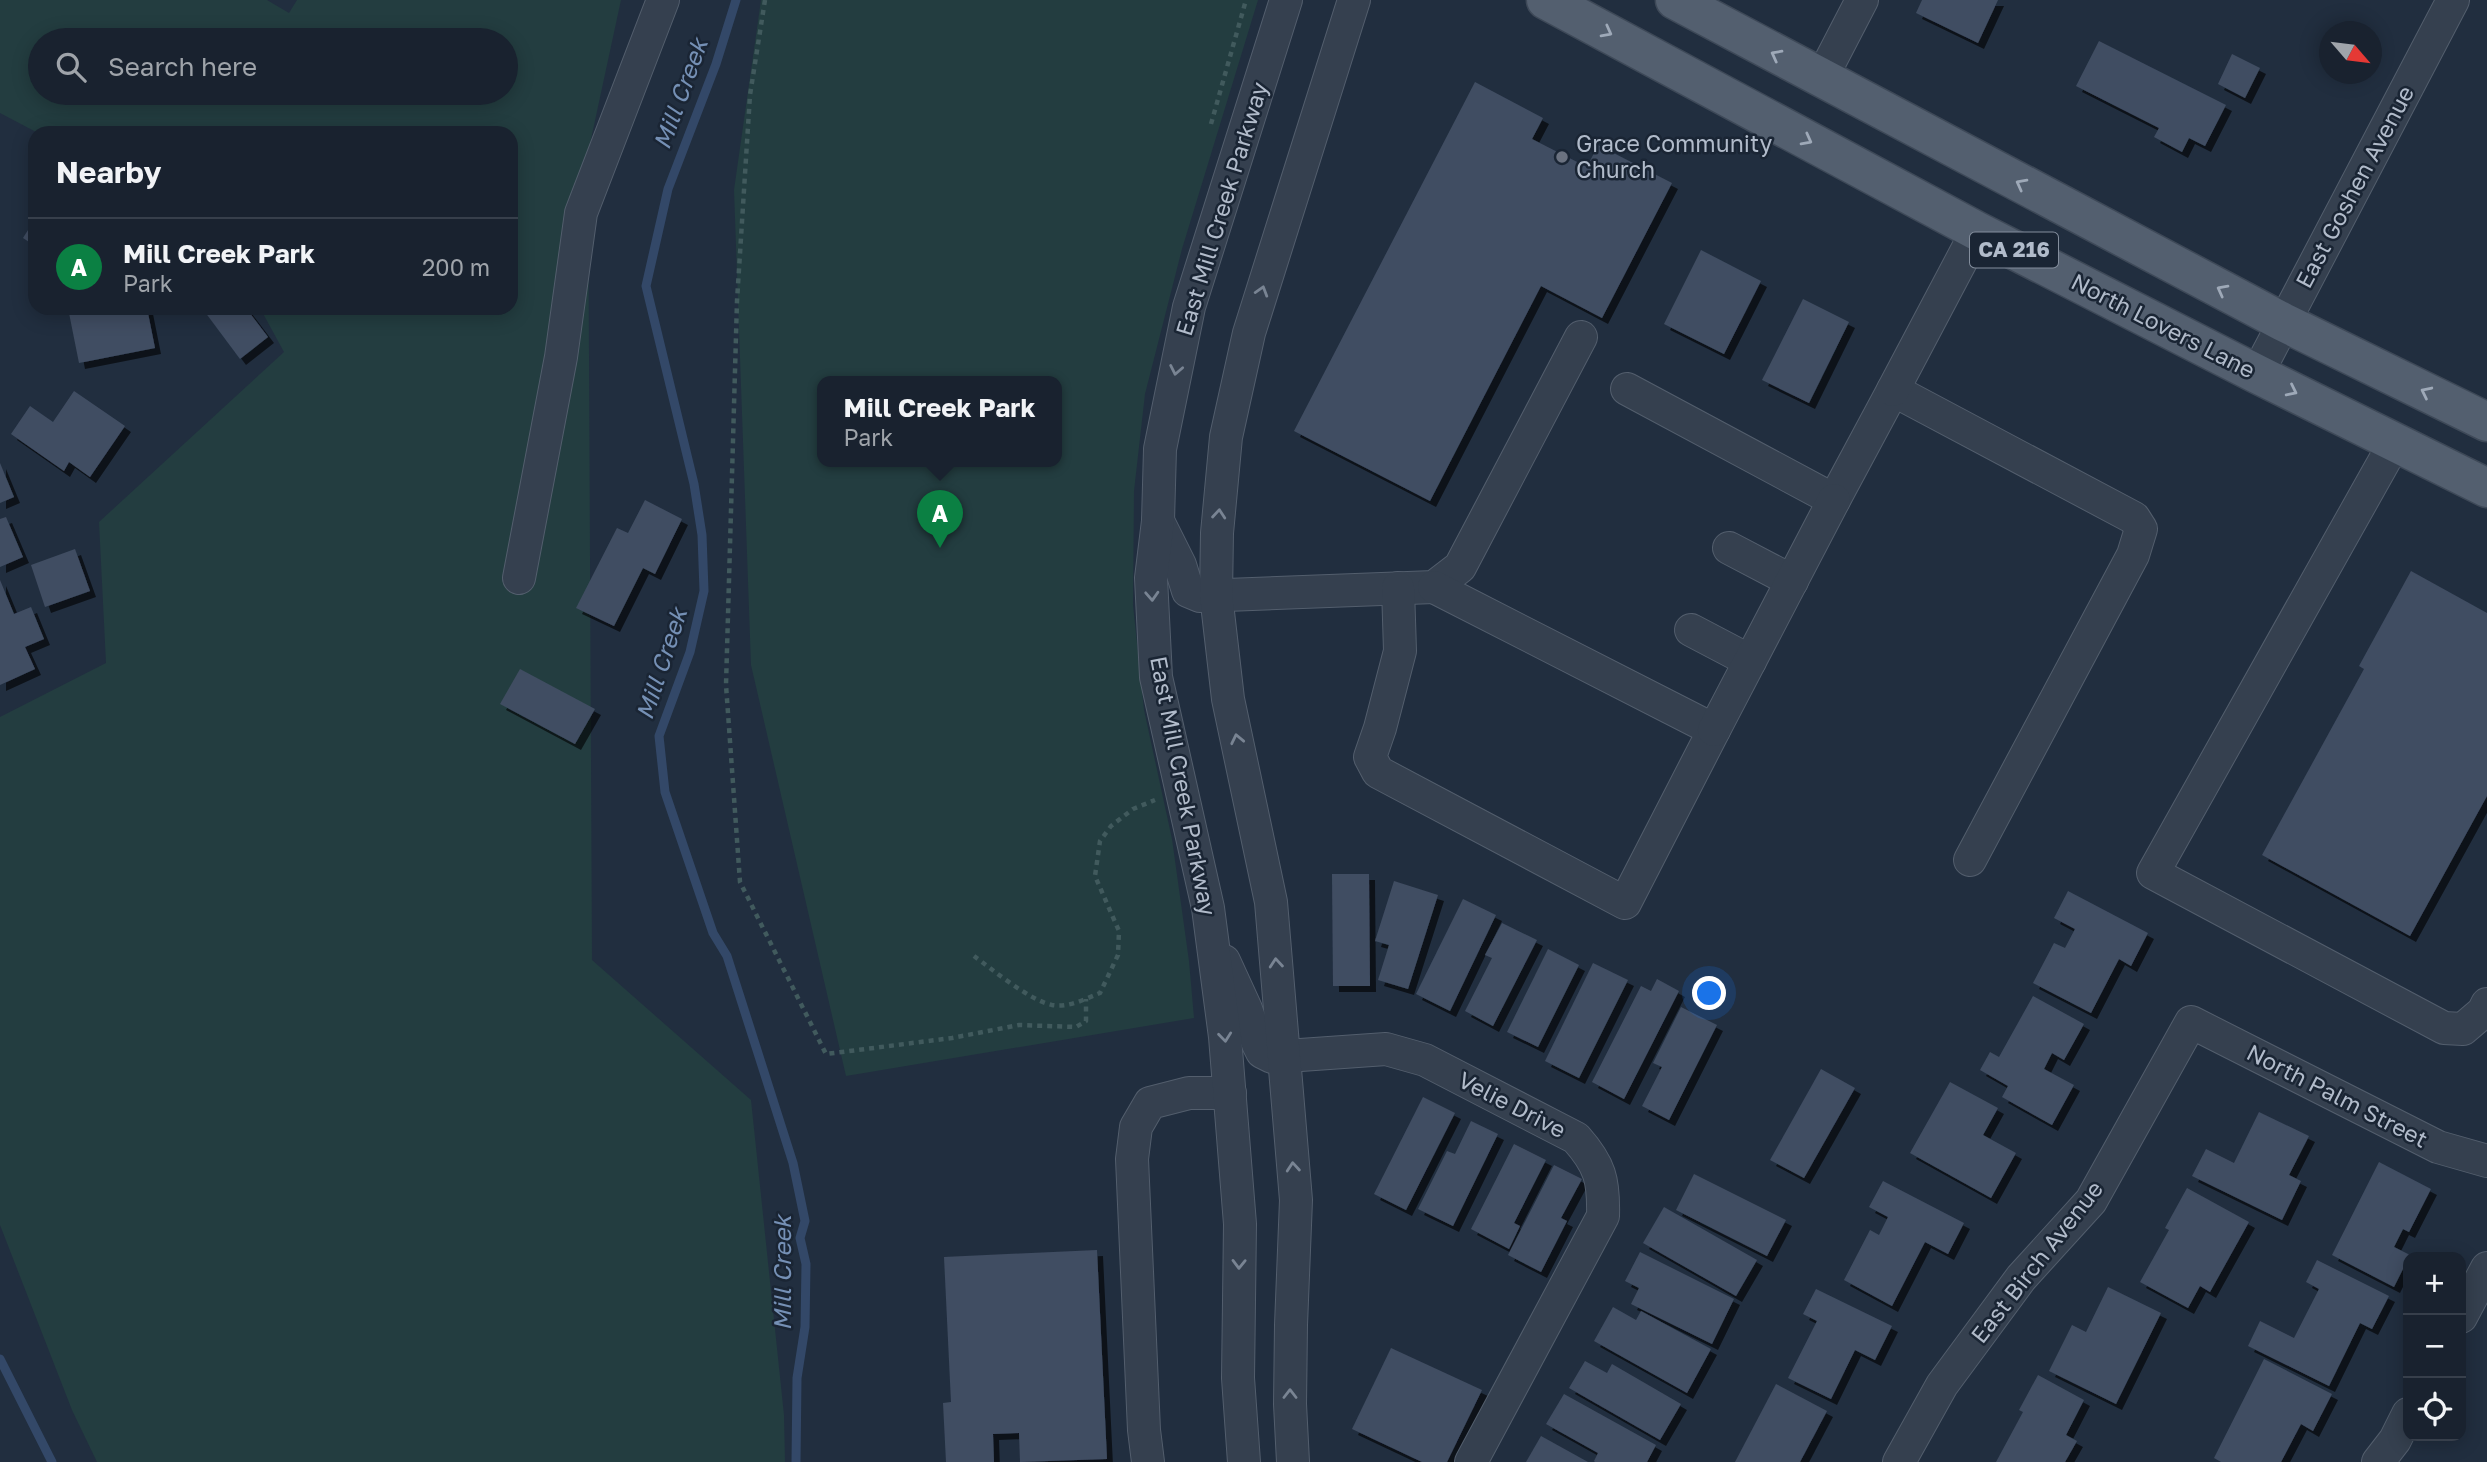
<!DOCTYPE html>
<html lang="en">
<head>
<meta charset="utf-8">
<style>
	:root { --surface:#19222f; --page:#222a37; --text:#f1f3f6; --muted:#9fa4aa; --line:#373f4b; --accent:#0b8043 }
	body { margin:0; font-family:"Golos Text",sans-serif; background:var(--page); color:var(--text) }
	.controls { position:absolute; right:21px; bottom:21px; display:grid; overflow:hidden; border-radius:14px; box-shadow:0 4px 18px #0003 }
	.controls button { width:63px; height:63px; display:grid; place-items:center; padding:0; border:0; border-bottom:2px solid var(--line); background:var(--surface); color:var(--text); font:35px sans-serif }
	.compass { position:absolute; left:2319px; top:21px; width:63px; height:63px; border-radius:50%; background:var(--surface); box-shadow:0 4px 18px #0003; rotate:118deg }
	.you { position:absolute; left:1710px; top:994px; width:24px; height:24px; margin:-18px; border:5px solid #fff; border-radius:50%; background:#1a73e8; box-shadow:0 0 0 10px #1a73e833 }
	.badge { display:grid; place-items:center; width:46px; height:46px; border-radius:50%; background:var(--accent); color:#fff; font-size:23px; font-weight:700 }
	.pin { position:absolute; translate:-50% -58px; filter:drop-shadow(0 2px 4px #0008) }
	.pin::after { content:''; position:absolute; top:37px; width:24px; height:21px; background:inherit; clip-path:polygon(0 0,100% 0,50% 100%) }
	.popup { position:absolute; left:817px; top:376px; width:245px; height:91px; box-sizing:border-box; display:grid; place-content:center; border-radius:14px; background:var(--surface); filter:drop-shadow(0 2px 5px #0005); font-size:23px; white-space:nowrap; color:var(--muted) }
	.popup b { font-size:26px; color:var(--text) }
	.popup::after { content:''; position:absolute; left:50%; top:100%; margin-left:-14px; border:14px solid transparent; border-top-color:var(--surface) }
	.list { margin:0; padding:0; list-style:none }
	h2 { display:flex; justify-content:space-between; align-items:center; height:91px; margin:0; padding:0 28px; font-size:30px }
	h2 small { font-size:23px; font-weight:400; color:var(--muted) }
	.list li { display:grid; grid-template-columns:46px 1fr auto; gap:21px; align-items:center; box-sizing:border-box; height:98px; padding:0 28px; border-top:2px solid var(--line) }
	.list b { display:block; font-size:26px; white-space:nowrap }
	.list p { margin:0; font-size:23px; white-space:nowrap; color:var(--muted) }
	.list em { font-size:23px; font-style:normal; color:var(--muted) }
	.icon { flex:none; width:38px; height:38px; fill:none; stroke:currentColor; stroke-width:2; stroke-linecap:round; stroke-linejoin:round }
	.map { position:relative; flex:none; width:2487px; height:1462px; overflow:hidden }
	.search { position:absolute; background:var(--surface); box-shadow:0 4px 18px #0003; left:28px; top:28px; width:490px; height:77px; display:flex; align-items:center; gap:18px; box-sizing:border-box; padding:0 24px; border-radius:38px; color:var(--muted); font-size:26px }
	.panel { position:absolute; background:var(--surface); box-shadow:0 4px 18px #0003; left:28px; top:126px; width:490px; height:189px; border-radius:21px }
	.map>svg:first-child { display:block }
	.green { fill:#233d40; fill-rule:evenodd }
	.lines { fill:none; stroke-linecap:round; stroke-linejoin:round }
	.stream { stroke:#334868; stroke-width:9 }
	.building { fill:#404d62; filter:url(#shadow) }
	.minor-casing { stroke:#535e6d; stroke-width:34 }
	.major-casing { stroke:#3e4958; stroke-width:41 }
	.path { stroke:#415a5d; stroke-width:4.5; stroke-dasharray:5 5; stroke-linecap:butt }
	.minor { stroke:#35404f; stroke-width:32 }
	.major { stroke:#535f6f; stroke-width:38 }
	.oneway { stroke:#9ea9b8 }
	.oneway2 { stroke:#798493 }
	.worship-dot { fill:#6b7280; stroke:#1a2534; stroke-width:2.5 }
	.labels { text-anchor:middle; stroke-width:5; stroke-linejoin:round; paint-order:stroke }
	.shield { fill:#1a2534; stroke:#848e9d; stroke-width:2 }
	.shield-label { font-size:21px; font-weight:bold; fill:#b1bbca }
	.poi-label { font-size:23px; fill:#b1bbca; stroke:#1a2534; text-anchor:start }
	.street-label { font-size:23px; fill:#b1bbca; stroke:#1a2534 }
	.water-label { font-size:24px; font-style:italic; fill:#7590b5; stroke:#1a2534 }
</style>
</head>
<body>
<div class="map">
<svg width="2487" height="1462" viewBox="0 0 2487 1462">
	<defs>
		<filter id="shadow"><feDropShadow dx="6" dy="6" stdDeviation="0" flood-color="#0009"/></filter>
	</defs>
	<rect width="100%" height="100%" fill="#212e3f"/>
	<g class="green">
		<path d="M0 0H267L289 13 297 0H621L588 153 592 960 751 1100 784 1415 785 1462H97L72 1410 0 1225V717L106 663 99 522 284 352 260 308H511V133H38L0 113ZM40 40H506V93H40Z"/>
		<path d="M761 0H1258L1182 249 1145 394 1134 491 1133 605 1144 710 1172 839 1189 961 1194 1018 846 1076 751 665 734 190ZM823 382H1057V462H823Z"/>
	</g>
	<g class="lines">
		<g class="stream">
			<polyline points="736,0 716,64 668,189 646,286 694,484 702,535 704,591 690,652 659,736 665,792 713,933 727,956 793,1163 805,1221 800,1238 806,1264 805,1327 797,1378 796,1462"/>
			<polyline points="0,1359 52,1462"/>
		</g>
	</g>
	<g class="building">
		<polygon points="1922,0 1998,0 1978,43 1916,13"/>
		<polygon points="2099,41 2226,105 2205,146 2189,138 2182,152 2154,137 2159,128 2076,86"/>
		<polygon points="2232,54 2260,68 2245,98 2218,84"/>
		<polygon points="1475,82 1543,118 1532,139 1587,167 1598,145 1672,183 1602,318 1541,286 1430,501 1294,431"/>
		<polygon points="35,219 35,246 23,238"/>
		<polygon points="1701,250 1761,281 1724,354 1664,324"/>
		<polygon points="1803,299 1849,322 1809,403 1762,380"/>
		<polygon points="68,308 121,308 121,311 147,308 155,348 79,363"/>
		<polygon points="202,308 246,308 268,337 240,359"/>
		<polygon points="74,391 125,426 90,477 69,462 64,471 11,434 30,406 53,422"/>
		<polygon points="0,463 14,497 0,503"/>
		<polygon points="645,500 682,519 655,574 643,568 614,626 576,608 617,528 628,533"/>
		<polygon points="6,517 23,557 0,567 0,519"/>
		<polygon points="75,549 90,591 45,607 31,565"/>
		<polygon points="2411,571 2487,613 2487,796 2410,936 2262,855 2364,669 2359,666"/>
		<polygon points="0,580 14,614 31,607 44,639 25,647 35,669 0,685"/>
		<polygon points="520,669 595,709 575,744 500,704"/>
		<polygon points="1332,874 1369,874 1370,986 1333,986"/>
		<polygon points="1394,881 1438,895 1408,989 1378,980 1389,945 1375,941"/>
		<polygon points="2068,891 2148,933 2131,966 2119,959 2091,1013 2033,983 2054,943 2065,948 2075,929 2054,918"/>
		<polygon points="1463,899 1496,915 1450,1011 1416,994"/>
		<polygon points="1502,923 1537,940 1493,1026 1465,1011 1492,958 1485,955"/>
		<polygon points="1548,949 1579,965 1538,1047 1507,1032"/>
		<polygon points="1593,963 1628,980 1579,1078 1545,1061"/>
		<polygon points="1657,979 1679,991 1624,1099 1592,1082 1641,986 1651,991"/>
		<polygon points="2033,996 2084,1024 2064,1060 2052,1053 2044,1069 2074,1085 2052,1125 2002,1097 2008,1086 1980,1070 1990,1052 1999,1057"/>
		<polygon points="1681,1007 1717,1025 1669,1120 1642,1106 1662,1067 1653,1063"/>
		<polygon points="1821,1069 1855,1088 1804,1178 1770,1160"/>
		<polygon points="1950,1082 1998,1108 1983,1135 2016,1153 1991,1198 1910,1153"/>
		<polygon points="1423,1097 1455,1113 1406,1210 1374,1194"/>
		<polygon points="2259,1112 2309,1136 2289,1175 2301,1181 2282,1220 2192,1176 2206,1149 2234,1163"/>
		<polygon points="1471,1121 1498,1134 1453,1226 1418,1209 1447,1151 1455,1154"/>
		<polygon points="1514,1144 1546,1160 1514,1223 1520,1226 1509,1249 1471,1229"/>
		<polygon points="2379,1162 2431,1189 2409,1232 2403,1229 2394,1247 2410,1255 2394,1287 2332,1255"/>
		<polygon points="1554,1165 1582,1179 1561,1218 1567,1221 1541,1272 1508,1255"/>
		<polygon points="1694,1174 1786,1220 1767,1256 1676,1210"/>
		<polygon points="1883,1181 1964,1223 1948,1254 1925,1242 1892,1306 1844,1280 1870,1230 1879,1235 1888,1217 1869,1207"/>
		<polygon points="2187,1188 2249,1222 2210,1292 2200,1286 2188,1308 2140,1282 2169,1230 2165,1228"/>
		<polygon points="1664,1207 1757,1260 1736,1296 1643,1243"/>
		<polygon points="1097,1250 1107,1459 1020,1462 1019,1433 993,1434 994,1462 946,1462 943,1403 951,1402 944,1257"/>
		<polygon points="1640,1252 1734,1299 1712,1344 1631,1304 1639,1288 1625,1281"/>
		<polygon points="2317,1260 2389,1296 2372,1329 2360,1323 2329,1386 2248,1346 2260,1321 2294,1338 2319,1289 2306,1282"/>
		<polygon points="2108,1287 2161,1313 2116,1404 2049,1371 2072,1325 2086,1332"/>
		<polygon points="1816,1289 1892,1326 1875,1360 1855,1350 1831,1399 1788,1378 1817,1321 1803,1314"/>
		<polygon points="1613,1307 1636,1320 1641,1311 1711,1349 1687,1393 1594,1341"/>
		<polygon points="1391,1348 1482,1390 1447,1462 1422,1462 1352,1429"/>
		<polygon points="2264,1359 2332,1394 2313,1431 2301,1424 2281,1462 2221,1462 2214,1458"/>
		<polygon points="1585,1361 1607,1373 1612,1364 1681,1404 1660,1440 1569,1388"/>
		<polygon points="2038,1375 2084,1400 2066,1435 2077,1441 2065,1462 1996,1462 2023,1412 2019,1410"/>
		<polygon points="1776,1384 1827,1411 1800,1462 1735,1462"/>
		<polygon points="1564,1394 1656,1445 1647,1462 1595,1462 1594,1461 1598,1453 1546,1424"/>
		<polygon points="1541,1436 1588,1462 1526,1462"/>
	</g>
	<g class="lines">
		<g class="minor-casing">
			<g id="minor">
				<polyline points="1821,79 1862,0"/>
				<polyline points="2257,374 2453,0"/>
				<polyline points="1627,389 1834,500 1893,390 2134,518 2141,529 2133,555 1970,860"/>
				<polyline points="1893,390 1977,231"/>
				<polyline points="2395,442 2153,873 2444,1028 2463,1029 2483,1012 2487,1004"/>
				<polyline points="1158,521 1180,565 1188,591 1200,596 1434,587 1460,567 1581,337"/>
				<polyline points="1729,548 1792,581"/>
				<polyline points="519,578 561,357 581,213 663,0"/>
				<polyline points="1398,588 1400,651 1380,728 1370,757 1378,772 1625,903 1714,730 1434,587"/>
				<polyline points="1691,630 1750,661"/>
				<polyline points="1714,730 1834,500"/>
				<path d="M1224 961 1246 1009 1258 1044 1262 1052 1272 1057 1386 1049 1425 1060 1576 1138C1600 1165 1604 1180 1603 1216L1471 1462"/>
				<polyline points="2461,1317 2487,1268"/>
				<polyline points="1148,1462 1144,1430 1132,1159 1136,1127 1150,1103 1189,1093 1230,1093"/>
				<polyline points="1244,1462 1238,1378 1240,1224 1225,1037 1208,908 1156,677 1151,578 1158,521 1160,449 1189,307 1286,0"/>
				<polyline points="1293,1462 1290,1404 1291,1325 1296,1200 1271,902 1228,699 1216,595 1217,533 1226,437 1249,333 1354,0"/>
				<polyline points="1899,1462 1942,1385 2021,1278 2091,1201 2191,1022 2438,1147 2487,1161"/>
				<polyline points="2378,1462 2395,1440 2408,1414"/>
			</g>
		</g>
		<g class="major-casing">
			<g id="major">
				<polyline points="1546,0 1977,231 2257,374 2487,488"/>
				<polyline points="1675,0 2283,322 2487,422"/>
			</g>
		</g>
		<g class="path">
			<polyline points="765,0 750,95 737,301 726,685 740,882 826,1054 952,1038 1019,1025 1076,1027 1086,1021 1086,999"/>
			<polyline points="1211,124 1246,0"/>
			<path d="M974 956C993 970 1029 1000 1052 1005 1068 1008 1085 999 1100 993L1118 955 1119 931 1095 876 1100 841 1111 826 1133 809 1155 800"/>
		</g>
		<use href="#minor" class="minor"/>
		<use href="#major" class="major"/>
	</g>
	<defs><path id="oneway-chevron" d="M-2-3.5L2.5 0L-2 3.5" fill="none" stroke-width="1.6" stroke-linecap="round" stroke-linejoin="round" transform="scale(1.75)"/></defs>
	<g class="oneway">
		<use href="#oneway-chevron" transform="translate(1607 32) rotate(28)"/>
		<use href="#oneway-chevron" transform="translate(1776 55) rotate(-152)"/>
		<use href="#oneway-chevron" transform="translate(1807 140) rotate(28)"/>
		<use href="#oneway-chevron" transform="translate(2021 184) rotate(-152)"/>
		<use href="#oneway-chevron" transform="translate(2222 290) rotate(-152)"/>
		<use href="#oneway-chevron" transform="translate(2292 391) rotate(26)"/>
		<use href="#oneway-chevron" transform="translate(2426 392) rotate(-154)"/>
	</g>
	<g class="oneway2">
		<use href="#oneway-chevron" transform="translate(1262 291) rotate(-73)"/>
		<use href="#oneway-chevron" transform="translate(1176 370) rotate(101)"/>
		<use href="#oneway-chevron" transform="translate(1219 514) rotate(-85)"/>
		<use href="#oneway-chevron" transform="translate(1152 596) rotate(87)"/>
		<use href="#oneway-chevron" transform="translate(1237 739) rotate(-102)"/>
		<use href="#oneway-chevron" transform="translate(1276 963) rotate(-95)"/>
		<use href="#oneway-chevron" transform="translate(1225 1037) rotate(84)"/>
		<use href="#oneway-chevron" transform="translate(1293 1167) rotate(-95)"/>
		<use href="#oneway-chevron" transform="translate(1239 1264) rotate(91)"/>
		<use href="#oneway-chevron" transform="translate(1290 1394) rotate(-90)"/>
	</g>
	<circle class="worship-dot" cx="1562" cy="157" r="7"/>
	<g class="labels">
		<rect class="shield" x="1970" y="232.5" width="88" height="35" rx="5"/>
		<g class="shield-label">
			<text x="2014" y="257">CA 216</text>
		</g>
		<g class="poi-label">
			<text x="1576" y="152">Grace Community<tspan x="1576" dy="26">Church</tspan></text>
		</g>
		<g class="street-label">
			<text transform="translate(2355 187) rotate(-62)" y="8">East Goshen Avenue</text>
			<text transform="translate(1222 209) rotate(-73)" y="8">East Mill Creek Parkway</text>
			<text transform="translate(2163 326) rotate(27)" y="8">North Lovers Lane</text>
			<text transform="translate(1183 786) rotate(79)" y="8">East Mill Creek Parkway</text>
			<text transform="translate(2337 1096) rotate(27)" y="8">North Palm Street</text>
			<text transform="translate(1512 1105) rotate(27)" y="8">Velie Drive</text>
			<text transform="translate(2037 1262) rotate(-52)" y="8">East Birch Avenue</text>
		</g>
		<g class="water-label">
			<text transform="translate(681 94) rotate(-70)" y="8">Mill Creek</text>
			<text transform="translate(662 664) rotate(-72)" y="8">Mill Creek</text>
			<text transform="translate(783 1273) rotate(-90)" y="8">Mill Creek</text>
		</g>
	</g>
</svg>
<div class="controls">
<button>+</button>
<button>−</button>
<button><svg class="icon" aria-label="locate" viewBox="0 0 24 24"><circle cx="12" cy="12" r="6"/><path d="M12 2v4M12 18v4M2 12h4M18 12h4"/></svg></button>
</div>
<svg class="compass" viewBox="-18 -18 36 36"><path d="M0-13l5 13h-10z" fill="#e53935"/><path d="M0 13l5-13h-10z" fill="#9fa4aa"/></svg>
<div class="you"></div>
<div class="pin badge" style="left:940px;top:548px">A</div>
<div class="popup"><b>Mill Creek Park</b>Park</div>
<div class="search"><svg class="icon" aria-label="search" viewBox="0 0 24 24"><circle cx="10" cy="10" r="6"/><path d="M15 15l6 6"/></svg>Search here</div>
<section class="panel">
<h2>Nearby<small></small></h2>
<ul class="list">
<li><span class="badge">A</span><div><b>Mill Creek Park</b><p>Park</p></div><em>200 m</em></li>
</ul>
</section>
</div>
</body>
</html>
